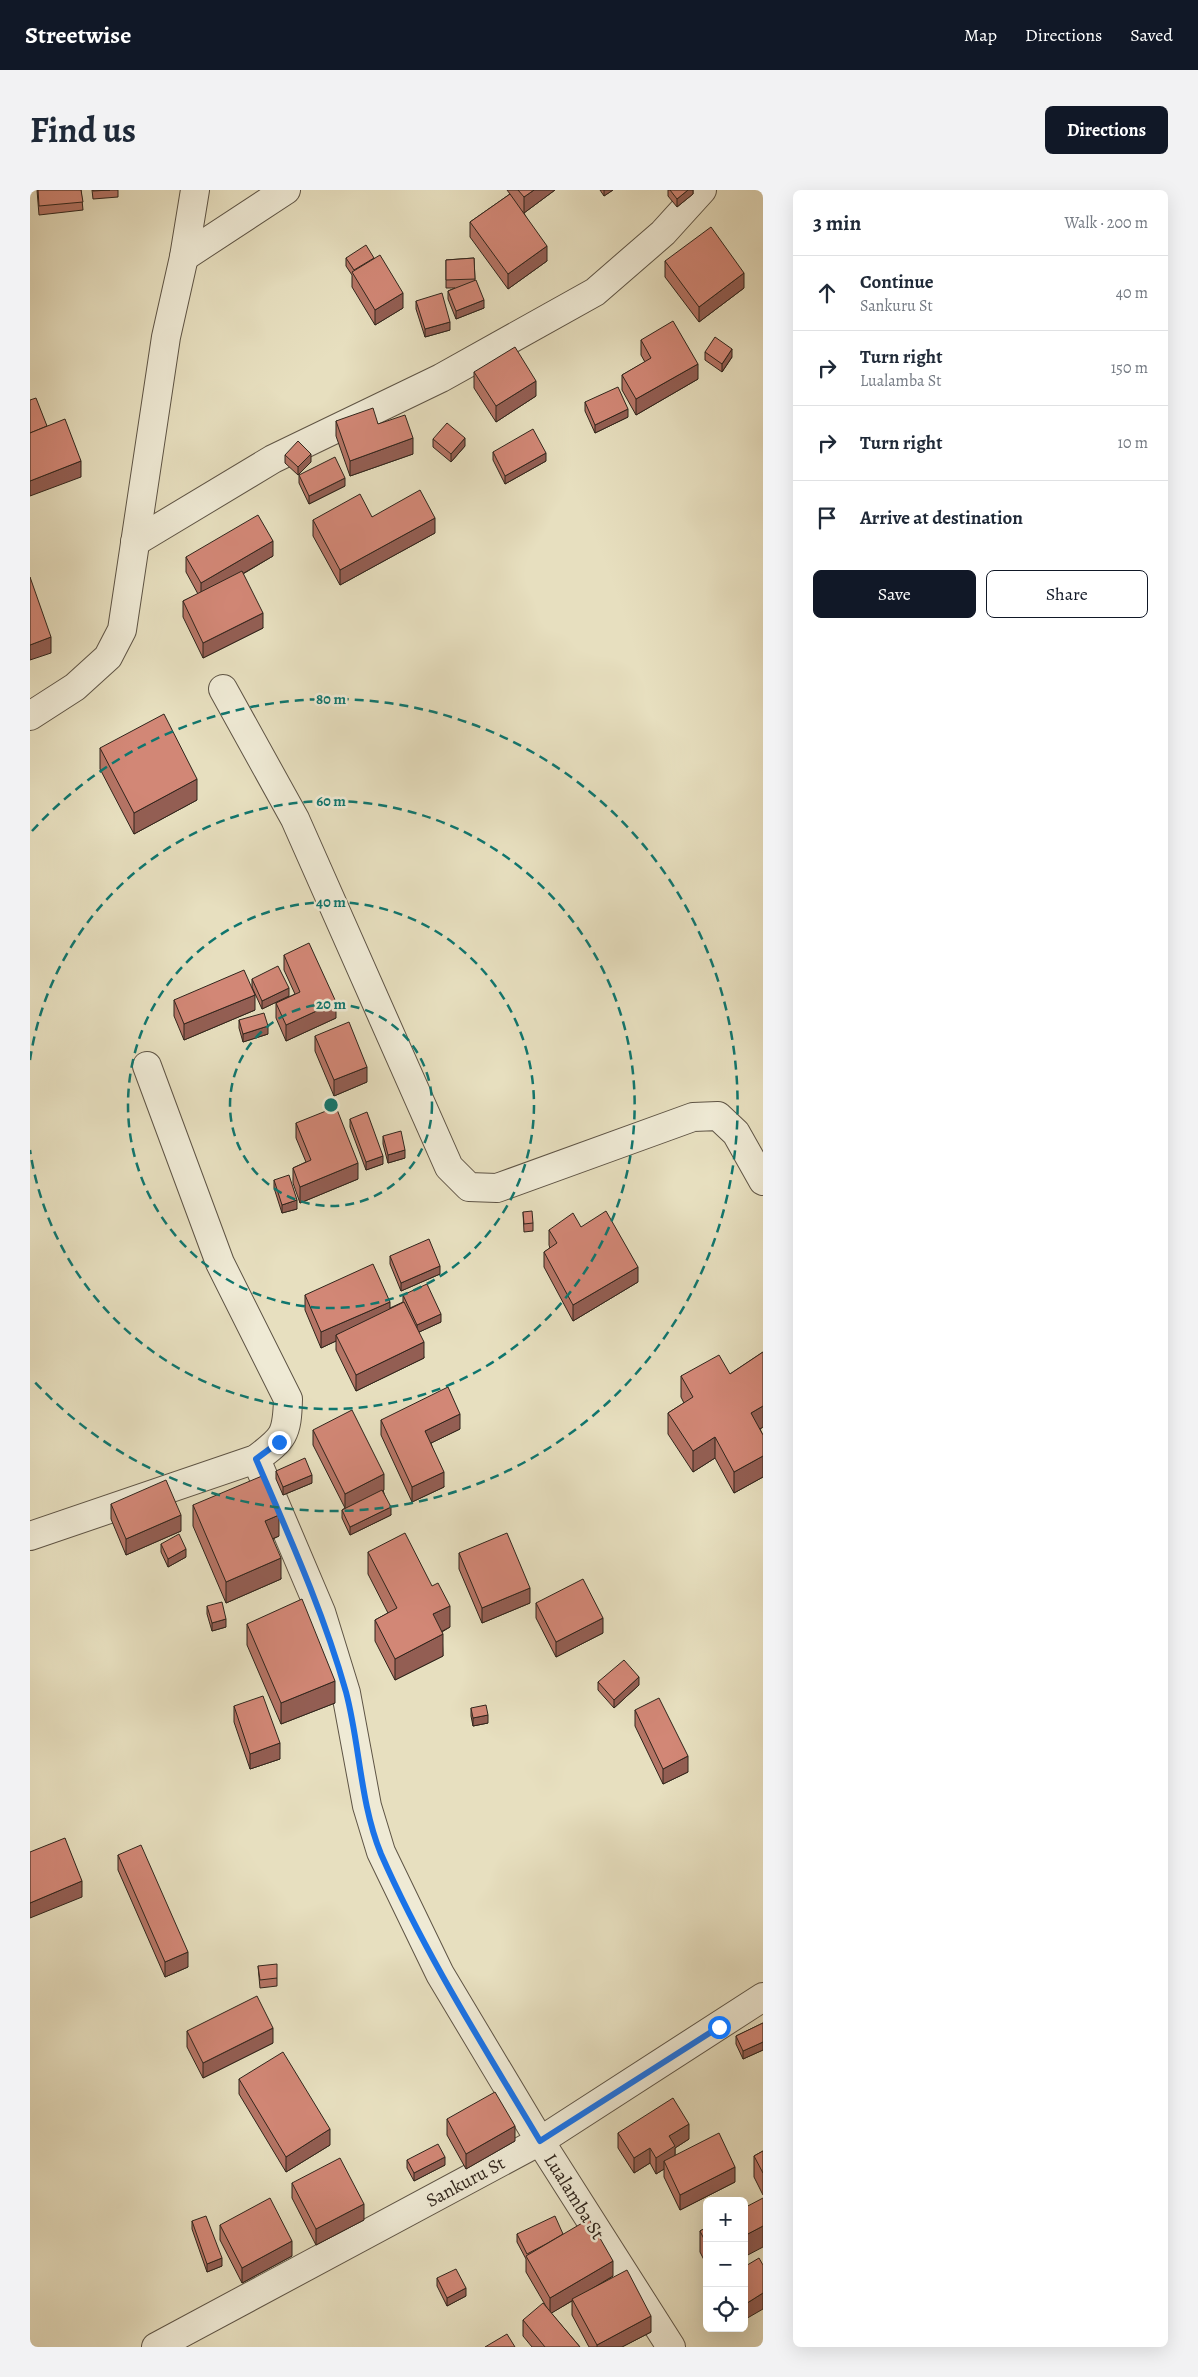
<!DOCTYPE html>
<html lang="en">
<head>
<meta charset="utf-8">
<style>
	:root { --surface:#fff; --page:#f2f2f3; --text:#1f2937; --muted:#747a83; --line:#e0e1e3; --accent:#111827 }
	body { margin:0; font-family:Alegreya,serif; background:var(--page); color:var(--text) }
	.controls { position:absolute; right:15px; bottom:15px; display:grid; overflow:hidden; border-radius:8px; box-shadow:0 5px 20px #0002 }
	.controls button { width:45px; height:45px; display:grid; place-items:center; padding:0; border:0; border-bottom:1px solid var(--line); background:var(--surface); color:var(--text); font:25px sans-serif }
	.stop { position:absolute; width:15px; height:15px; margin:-11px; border:4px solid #1a73e8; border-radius:50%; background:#fff }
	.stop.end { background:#1a73e8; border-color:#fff; box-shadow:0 1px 5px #0008 }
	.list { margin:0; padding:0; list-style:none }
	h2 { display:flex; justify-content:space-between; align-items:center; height:65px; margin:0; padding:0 20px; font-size:21px }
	h2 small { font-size:16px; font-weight:400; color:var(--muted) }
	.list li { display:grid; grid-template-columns:32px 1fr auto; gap:15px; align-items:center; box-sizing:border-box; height:75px; padding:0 20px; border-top:1px solid var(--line) }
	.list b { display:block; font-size:19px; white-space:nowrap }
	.list p { margin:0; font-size:16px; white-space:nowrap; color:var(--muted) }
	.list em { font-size:16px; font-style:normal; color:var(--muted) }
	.actions { display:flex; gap:10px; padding:15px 20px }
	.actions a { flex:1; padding:11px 0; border:1px solid var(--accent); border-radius:8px; text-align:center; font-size:18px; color:var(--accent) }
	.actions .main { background:var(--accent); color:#fff }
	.icon { flex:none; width:28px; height:28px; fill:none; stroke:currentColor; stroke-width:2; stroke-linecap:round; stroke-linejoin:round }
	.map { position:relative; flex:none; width:733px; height:2157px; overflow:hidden; border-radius:8px }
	header { display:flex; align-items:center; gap:30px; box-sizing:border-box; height:70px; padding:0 25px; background:var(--accent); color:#fff }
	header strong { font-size:24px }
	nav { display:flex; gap:28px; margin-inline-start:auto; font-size:18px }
	.intro { display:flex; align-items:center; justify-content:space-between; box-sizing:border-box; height:120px; padding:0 30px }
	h1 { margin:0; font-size:35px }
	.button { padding:12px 22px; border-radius:8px; background:var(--accent); color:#fff; font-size:18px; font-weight:700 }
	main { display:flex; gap:30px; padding:0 30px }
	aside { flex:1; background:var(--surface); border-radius:8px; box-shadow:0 5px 20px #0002 }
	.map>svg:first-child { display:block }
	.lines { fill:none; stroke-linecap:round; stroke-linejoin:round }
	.minor-casing { stroke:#5e5445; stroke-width:30 }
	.minor { stroke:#efead5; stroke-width:28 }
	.wall { fill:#b57465; stroke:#30251c }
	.shaded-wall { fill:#935e53; stroke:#30251c }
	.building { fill:#d28776; stroke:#30251c }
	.route { stroke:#1a73e8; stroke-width:6 }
	.ring { fill:none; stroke:#0f766e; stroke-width:2.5; stroke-dasharray:9 6 }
	.labels { text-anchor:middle; stroke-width:5; stroke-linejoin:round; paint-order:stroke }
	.street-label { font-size:19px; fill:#30251c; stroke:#efead5 }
	.centre { fill:#0f766e; stroke:#efead5; stroke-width:2.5 }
	.ring-label { font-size:15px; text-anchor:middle; font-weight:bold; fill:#0f766e; stroke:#efead5; stroke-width:5; stroke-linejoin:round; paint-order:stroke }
</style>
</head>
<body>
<header>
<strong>Streetwise</strong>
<nav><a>Map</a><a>Directions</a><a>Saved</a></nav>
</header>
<div class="intro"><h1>Find us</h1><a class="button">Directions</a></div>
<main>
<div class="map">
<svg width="733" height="2157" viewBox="0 0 733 2157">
	<rect width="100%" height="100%" fill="#e7dfbf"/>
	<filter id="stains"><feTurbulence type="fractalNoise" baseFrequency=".004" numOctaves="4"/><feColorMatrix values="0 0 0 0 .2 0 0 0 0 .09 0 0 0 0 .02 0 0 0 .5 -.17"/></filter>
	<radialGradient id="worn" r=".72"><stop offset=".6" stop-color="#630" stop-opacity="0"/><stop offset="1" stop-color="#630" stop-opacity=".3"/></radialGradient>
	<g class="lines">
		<g class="minor-casing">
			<g id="minor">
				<polyline points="154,67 256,0"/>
				<polyline points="105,352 243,269 411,188 565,102 633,43 672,0"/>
				<polyline points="193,499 265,629 419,977 439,997 467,998 663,927 688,926 706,943 733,991"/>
				<polyline points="0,526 45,497 78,467 92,440 136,147 154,67 165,0"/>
				<polyline points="226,1269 291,1422 316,1503 337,1616 351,1662 410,1784 510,1951 641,2157"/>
				<path d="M0 1346 226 1269C254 1248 257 1245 258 1209L190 1073 117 876"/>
				<polyline points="126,2157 510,1951 733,1807"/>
			</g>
		</g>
		<use href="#minor" class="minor"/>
	</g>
	<g class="wall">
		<polygon points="7,0 51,0 53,20 9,25"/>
		<polygon points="62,0 88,0 88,7 63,9"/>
		<polygon points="477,0 525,0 494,23 517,71 478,99 440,47 440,32 480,4"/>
		<polygon points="570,0 583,0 574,6"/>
		<polygon points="638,0 663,0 663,4 647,17 638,6"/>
		<polygon points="316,68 344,68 373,118 345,135 322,97 322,85 316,76"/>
		<polygon points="444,68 445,90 454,118 426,129 418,109 418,101 425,98 416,98 416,70"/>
		<polygon points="635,71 714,98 669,132 635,87"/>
		<polygon points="386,111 420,140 395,147 386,119"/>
		<polygon points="611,150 668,189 606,225 592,200 592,185 615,172 611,165"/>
		<polygon points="675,162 702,167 692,182 675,170"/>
		<polygon points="444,182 506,206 466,232 444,198"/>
		<polygon points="555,212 598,227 565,243 555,221"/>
		<polygon points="306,231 348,234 383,264 320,286 306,246"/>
		<polygon points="403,249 435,256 421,272 403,257"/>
		<polygon points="463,262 516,271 475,294 463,270"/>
		<polygon points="255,265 281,272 268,285 255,273"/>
		<polygon points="269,285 315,296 279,314 269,293"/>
		<polygon points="342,327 405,343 310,395 283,346 283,330"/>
		<polygon points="243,366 213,384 233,438 173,468 153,427 153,411 168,404 156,382 156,367"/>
		<polygon points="70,558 167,610 104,644 70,579"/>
		<polygon points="254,765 306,828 256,851 246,828 246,813 265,804 254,780"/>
		<polygon points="222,789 259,806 232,819 222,797"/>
		<polygon points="144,810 225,820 154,850 144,826"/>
		<polygon points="209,830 238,844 213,852 209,838"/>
		<polygon points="285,846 337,892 304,906 285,861"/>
		<polygon points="320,929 353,974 336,980 320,937"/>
		<polygon points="266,933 328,989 270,1013 263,993 263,978 276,972 266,948"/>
		<polygon points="353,946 375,968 358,973 353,954"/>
		<polygon points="244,990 267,1019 252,1023 244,998"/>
		<polygon points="493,1022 503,1033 503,1041 494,1042"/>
		<polygon points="551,1037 608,1092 543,1131 514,1077 514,1062 520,1058 519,1055 519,1040"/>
		<polygon points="360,1066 410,1084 371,1101 360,1074"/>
		<polygon points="275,1105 360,1118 373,1112 373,1105 411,1132 389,1142 394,1168 326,1201 306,1160 306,1151 291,1158 275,1120"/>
		<polygon points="733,1162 733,1237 730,1239 733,1245 733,1287 704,1303 685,1268 663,1282 638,1244 638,1223 654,1213 651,1207 651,1186 700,1184"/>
		<polygon points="351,1230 430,1239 401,1253 414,1297 382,1312 351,1245"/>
		<polygon points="283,1240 354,1300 353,1300 361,1325 320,1345 312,1328 312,1320 315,1318 283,1255"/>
		<polygon points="246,1281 282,1293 253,1305 246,1289"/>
		<polygon points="81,1314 151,1341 96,1365 81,1329"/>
		<polygon points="163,1315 249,1346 243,1349 251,1389 196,1413 163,1336"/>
		<polygon points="131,1354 156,1367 138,1377 131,1362"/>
		<polygon points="338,1362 420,1437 412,1442 413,1466 365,1490 345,1451 345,1430 358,1423 338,1384"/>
		<polygon points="429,1363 500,1413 452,1433 429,1379"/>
		<polygon points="506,1413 573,1443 526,1467 506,1428"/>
		<polygon points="177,1416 196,1437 182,1441 177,1424"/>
		<polygon points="217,1434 305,1513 251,1534 217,1455"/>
		<polygon points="568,1492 609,1495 584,1518 568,1500"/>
		<polygon points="204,1516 250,1569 220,1579 204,1532"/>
		<polygon points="441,1518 458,1533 443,1536 441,1526"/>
		<polygon points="605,1520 658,1582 633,1594 605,1536"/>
		<polygon points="88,1665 158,1777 135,1787 88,1680"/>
		<polygon points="228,1776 247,1788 247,1796 230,1798"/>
		<polygon points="733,1833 733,1860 713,1869 706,1854 706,1846"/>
		<polygon points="157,1841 243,1853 173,1888 157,1857"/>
		<polygon points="209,1889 300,1955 256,1982 209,1904"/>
		<polygon points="417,1929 485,1951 436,1979 417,1945"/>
		<polygon points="588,1943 659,1949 645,1958 645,1966 705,1992 650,2020 634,1987 634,1979 626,1984 620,1973 604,1983 588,1958"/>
		<polygon points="733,1961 733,2005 724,1987 724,1966"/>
		<polygon points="377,1970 415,1975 384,1991 377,1978"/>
		<polygon points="262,1993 334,2030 286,2055 262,2008"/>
		<polygon points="162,2031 192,2076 177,2082 162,2039"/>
		<polygon points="190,2035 262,2066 212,2093 190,2050"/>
		<polygon points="677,2037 677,2076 670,2062 670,2041"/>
		<polygon points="487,2044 533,2044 583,2086 565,2097 621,2142 592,2157 559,2157 542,2125 542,2111 521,2123 550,2157 502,2157 493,2146 493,2130 517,2118 496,2082 496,2069 487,2052"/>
		<polygon points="407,2088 436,2106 417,2116 407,2096"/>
	</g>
	<g class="shaded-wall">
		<polygon points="504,0 525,0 494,23 494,7"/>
		<polygon points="574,0 583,0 574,6"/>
		<polygon points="658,0 663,0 663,4 647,17 647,9"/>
		<polygon points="517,56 517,71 478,99 478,84"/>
		<polygon points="714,83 714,98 669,132 669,117"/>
		<polygon points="373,103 373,118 345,135 345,120"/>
		<polygon points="454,110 454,118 426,129 426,121"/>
		<polygon points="420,132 420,140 395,147 395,139"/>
		<polygon points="702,159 702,167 692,182 692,174"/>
		<polygon points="668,174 668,189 606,225 606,209"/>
		<polygon points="506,191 506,206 466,232 466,216"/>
		<polygon points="598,219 598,227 565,243 565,235"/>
		<polygon points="383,248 383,264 320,286 320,271"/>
		<polygon points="435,248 435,256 421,272 421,264"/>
		<polygon points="516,263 516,271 475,294 475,286"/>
		<polygon points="281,264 281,272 268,285 268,277"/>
		<polygon points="51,271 51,287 0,306 0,291"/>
		<polygon points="315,288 315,296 279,314 279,306"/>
		<polygon points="405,328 405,343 310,395 310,380"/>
		<polygon points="243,351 243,366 171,408 171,393"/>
		<polygon points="233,423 233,438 173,468 173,453"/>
		<polygon points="21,447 21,463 0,470 0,455"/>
		<polygon points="167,589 167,610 104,644 104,623"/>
		<polygon points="259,798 259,806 232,819 232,811"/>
		<polygon points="225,805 225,820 154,850 154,834"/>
		<polygon points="306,812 306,828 256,851 256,835"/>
		<polygon points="238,836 238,844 213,852 213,844"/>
		<polygon points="337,877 337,892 304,906 304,890"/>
		<polygon points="375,960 375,968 358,973 358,965"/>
		<polygon points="353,966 353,974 336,980 336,972"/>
		<polygon points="328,973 328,989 270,1013 270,997"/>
		<polygon points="267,1010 267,1019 252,1023 252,1015"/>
		<polygon points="410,1076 410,1084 371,1101 371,1093"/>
		<polygon points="608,1077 608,1092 543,1131 543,1115"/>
		<polygon points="360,1112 360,1127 306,1145 306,1151 291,1158 291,1142"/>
		<polygon points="411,1124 411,1132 387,1143 387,1135"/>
		<polygon points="394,1152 394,1168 326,1201 326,1185"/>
		<polygon points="733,1216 733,1237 721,1245 721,1223"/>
		<polygon points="430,1224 430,1239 395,1256 395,1241"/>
		<polygon points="685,1247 685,1268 663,1282 663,1261"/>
		<polygon points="733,1266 733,1287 704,1303 704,1282"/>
		<polygon points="414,1282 414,1297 382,1312 382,1297"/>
		<polygon points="354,1284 354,1300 315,1320 315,1304"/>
		<polygon points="282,1285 282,1293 253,1305 253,1297"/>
		<polygon points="361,1317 361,1325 320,1345 320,1337"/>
		<polygon points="151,1325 151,1341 96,1365 96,1349"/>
		<polygon points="249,1325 249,1346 235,1352 235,1331"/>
		<polygon points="156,1359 156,1367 138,1377 138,1369"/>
		<polygon points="251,1368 251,1389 196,1413 196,1392"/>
		<polygon points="500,1398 500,1413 452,1433 452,1418"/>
		<polygon points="420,1416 420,1437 403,1446 403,1424"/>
		<polygon points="573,1428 573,1443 526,1467 526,1452"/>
		<polygon points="196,1429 196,1437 182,1441 182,1433"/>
		<polygon points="413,1444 413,1466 365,1490 365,1469"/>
		<polygon points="609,1487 609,1495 584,1518 584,1510"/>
		<polygon points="305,1491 305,1513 251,1534 251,1513"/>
		<polygon points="458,1525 458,1533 443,1536 443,1528"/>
		<polygon points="250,1553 250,1569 220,1579 220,1564"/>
		<polygon points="658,1566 658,1582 633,1594 633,1579"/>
		<polygon points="52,1691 52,1707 0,1728 0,1713"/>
		<polygon points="158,1762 158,1777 135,1787 135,1772"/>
		<polygon points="243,1838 243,1853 173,1888 173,1873"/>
		<polygon points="733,1852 733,1860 713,1869 713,1861"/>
		<polygon points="659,1934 659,1949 645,1958 645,1972 634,1971 634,1979 626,1984 626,1968 639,1946"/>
		<polygon points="485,1936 485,1951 436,1979 436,1964"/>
		<polygon points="300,1939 300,1955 256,1982 256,1967"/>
		<polygon points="620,1958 620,1973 604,1983 604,1968"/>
		<polygon points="415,1967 415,1975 384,1991 384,1983"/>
		<polygon points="705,1977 705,1992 650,2020 650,2005"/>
		<polygon points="334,2014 334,2030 286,2055 286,2039"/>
		<polygon points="733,2036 733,2057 714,2067 714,2046"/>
		<polygon points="262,2051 262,2066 212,2093 212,2078"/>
		<polygon points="192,2068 192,2076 177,2082 177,2074"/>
		<polygon points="583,2071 583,2086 520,2124 520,2108"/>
		<polygon points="436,2098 436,2106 417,2116 417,2108"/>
		<polygon points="733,2103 733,2119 714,2130 714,2115"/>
		<polygon points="621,2126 621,2142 592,2157 567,2157 567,2155"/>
	</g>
	<g class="building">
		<polygon points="8,0 51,0 53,12 9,16"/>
		<polygon points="63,0 80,0 63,1"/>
		<polygon points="488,0 504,0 494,7"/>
		<polygon points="640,0 658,0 647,9"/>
		<polygon points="480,4 517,56 478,84 440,32"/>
		<polygon points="681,37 714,83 669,117 635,71"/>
		<polygon points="336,55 344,68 324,80 316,68"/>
		<polygon points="350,65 373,103 345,120 322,82"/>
		<polygon points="444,68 445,89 416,90 416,70"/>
		<polygon points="446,90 454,110 426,121 418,101"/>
		<polygon points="412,103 420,132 395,139 386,111"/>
		<polygon points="643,131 668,174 606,209 592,185 621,168 611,150"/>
		<polygon points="685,147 702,159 692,174 675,162"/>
		<polygon points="485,157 506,191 466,216 444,182"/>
		<polygon points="588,197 598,219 565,235 555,212"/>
		<polygon points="6,208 17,236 0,243 0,210"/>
		<polygon points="343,218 348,234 375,225 383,248 320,271 306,231"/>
		<polygon points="35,229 51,271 0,291 0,243"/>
		<polygon points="417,233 435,248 421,264 403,249"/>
		<polygon points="503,239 516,263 475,286 463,262"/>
		<polygon points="268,251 281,264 268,277 255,265"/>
		<polygon points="305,267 315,288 279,306 269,285"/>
		<polygon points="390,300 405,328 310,380 283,330 330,304 342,327"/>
		<polygon points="228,325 243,351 171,393 156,367"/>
		<polygon points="212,381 233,423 173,453 153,411"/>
		<polygon points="0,387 21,447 0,455"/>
		<polygon points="134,524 167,589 104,623 70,558"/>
		<polygon points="279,753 306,812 256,835 246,813 270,802 254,765"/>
		<polygon points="248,776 259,798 232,811 222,789"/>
		<polygon points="214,780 225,805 154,834 144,810"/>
		<polygon points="234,823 238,836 213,844 209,830"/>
		<polygon points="319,832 337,877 304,890 285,846"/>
		<polygon points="306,917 328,973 270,997 263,978 281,970 266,933"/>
		<polygon points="337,922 353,966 336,972 320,929"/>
		<polygon points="371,941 375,960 358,965 353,946"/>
		<polygon points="259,985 267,1010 252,1015 244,990"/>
		<polygon points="502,1021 503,1033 494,1034 493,1022"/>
		<polygon points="576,1021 608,1077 543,1115 514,1062 527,1053 519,1040 543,1023 551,1037"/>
		<polygon points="399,1049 410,1076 371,1093 360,1066"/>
		<polygon points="343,1074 360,1112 291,1142 275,1105"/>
		<polygon points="397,1094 411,1124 387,1135 373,1105"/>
		<polygon points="374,1112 394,1152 326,1185 306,1145"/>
		<polygon points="733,1162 733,1216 721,1223 733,1245 733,1266 704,1282 685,1247 663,1261 638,1223 663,1207 651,1186 689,1165 700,1184"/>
		<polygon points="418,1197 430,1224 395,1241 414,1282 382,1297 351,1230"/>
		<polygon points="322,1220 354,1284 315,1304 283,1240"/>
		<polygon points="275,1268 282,1285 253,1297 246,1281"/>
		<polygon points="232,1286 249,1325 235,1331 251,1368 196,1392 163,1315"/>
		<polygon points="136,1290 151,1325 96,1349 81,1314"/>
		<polygon points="352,1300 361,1317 320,1337 312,1320"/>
		<polygon points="375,1343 402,1396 408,1393 420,1416 403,1424 413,1444 365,1469 345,1430 367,1418 338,1362"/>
		<polygon points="477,1343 500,1398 452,1418 429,1363"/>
		<polygon points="149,1344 156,1359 138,1369 131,1354"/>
		<polygon points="553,1389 573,1428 526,1452 506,1413"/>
		<polygon points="272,1409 305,1491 251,1513 217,1434"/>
		<polygon points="192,1412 196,1429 182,1433 177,1416"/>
		<polygon points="594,1470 609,1487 584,1510 568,1492"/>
		<polygon points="233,1506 250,1553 220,1564 204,1516"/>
		<polygon points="629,1508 658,1566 633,1579 605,1520"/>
		<polygon points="456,1515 458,1525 443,1528 441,1518"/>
		<polygon points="35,1648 52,1691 0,1713 0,1662"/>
		<polygon points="111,1655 158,1762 135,1772 88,1665"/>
		<polygon points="247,1774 247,1788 230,1790 228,1776"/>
		<polygon points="227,1806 243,1838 173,1873 157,1841"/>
		<polygon points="733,1833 733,1852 713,1861 706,1846"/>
		<polygon points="253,1862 300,1939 256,1967 209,1889"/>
		<polygon points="465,1902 485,1936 436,1964 417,1929"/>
		<polygon points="643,1908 659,1934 639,1946 645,1956 626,1968 620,1958 604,1968 588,1943"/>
		<polygon points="689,1943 705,1977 650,2005 634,1971"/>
		<polygon points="408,1954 415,1967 384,1983 377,1970"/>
		<polygon points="733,1961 733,1983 724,1966"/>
		<polygon points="310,1968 334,2014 286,2039 262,1993"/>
		<polygon points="240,2008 262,2051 212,2078 190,2035"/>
		<polygon points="733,2008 733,2036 714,2046 714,2018"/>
		<polygon points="176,2026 192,2068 177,2074 162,2031"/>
		<polygon points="525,2026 533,2044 516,2054 497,2064 487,2044"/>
		<polygon points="559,2029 583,2071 520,2108 496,2066"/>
		<polygon points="677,2037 677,2055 670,2041"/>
		<polygon points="729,2068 733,2075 733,2103 714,2115 714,2077"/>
		<polygon points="426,2079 436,2098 417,2108 407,2088"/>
		<polygon points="597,2080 621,2126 567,2155 542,2109"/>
		<polygon points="513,2113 550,2157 515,2157 493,2130"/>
		<polygon points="477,2144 485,2157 455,2157"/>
	</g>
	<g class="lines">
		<path class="route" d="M249 1252 226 1269C259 1346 293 1421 316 1502 330 1555 330 1613 351 1664 395 1764 454 1857 510 1951L689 1837"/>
	</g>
	<g class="ring">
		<circle cx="301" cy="915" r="101"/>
		<circle cx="301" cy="915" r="203"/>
		<path d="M0 870A304 304 0 1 1 0 960"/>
		<path d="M2 641A406 406 0 1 1 2 1189"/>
	</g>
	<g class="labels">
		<g class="street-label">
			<text transform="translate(435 1991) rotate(-28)" y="7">Sankuru St</text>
			<text transform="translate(545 2006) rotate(58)" y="7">Lualamba St</text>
		</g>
	</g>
	<circle cx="301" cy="915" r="8" class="centre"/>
	<g class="ring-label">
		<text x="301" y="514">80 m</text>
		<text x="301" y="616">60 m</text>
		<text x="301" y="717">40 m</text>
		<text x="301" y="819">20 m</text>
	</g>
	<rect width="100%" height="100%" filter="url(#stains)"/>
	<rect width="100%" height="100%" fill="url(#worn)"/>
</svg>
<div class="controls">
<button>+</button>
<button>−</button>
<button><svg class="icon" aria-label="locate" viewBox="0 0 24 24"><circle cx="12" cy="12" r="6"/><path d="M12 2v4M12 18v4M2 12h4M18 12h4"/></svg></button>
</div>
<div class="stop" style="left:689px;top:1837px"></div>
<div class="stop end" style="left:249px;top:1252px"></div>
</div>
<aside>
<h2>3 min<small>Walk · 200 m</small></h2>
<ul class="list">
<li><svg class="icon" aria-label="ahead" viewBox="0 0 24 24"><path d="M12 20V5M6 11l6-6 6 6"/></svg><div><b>Continue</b><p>Sankuru St</p></div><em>40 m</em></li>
<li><svg class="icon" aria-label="right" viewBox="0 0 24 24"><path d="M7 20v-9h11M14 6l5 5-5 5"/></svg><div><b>Turn right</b><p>Lualamba St</p></div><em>150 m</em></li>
<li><svg class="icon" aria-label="right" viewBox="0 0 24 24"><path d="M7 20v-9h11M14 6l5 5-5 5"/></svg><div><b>Turn right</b></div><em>10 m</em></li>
<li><svg class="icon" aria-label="arrive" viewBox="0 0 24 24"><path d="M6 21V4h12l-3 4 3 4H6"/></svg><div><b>Arrive at destination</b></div></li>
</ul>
<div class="actions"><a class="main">Save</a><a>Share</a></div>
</aside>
</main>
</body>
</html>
